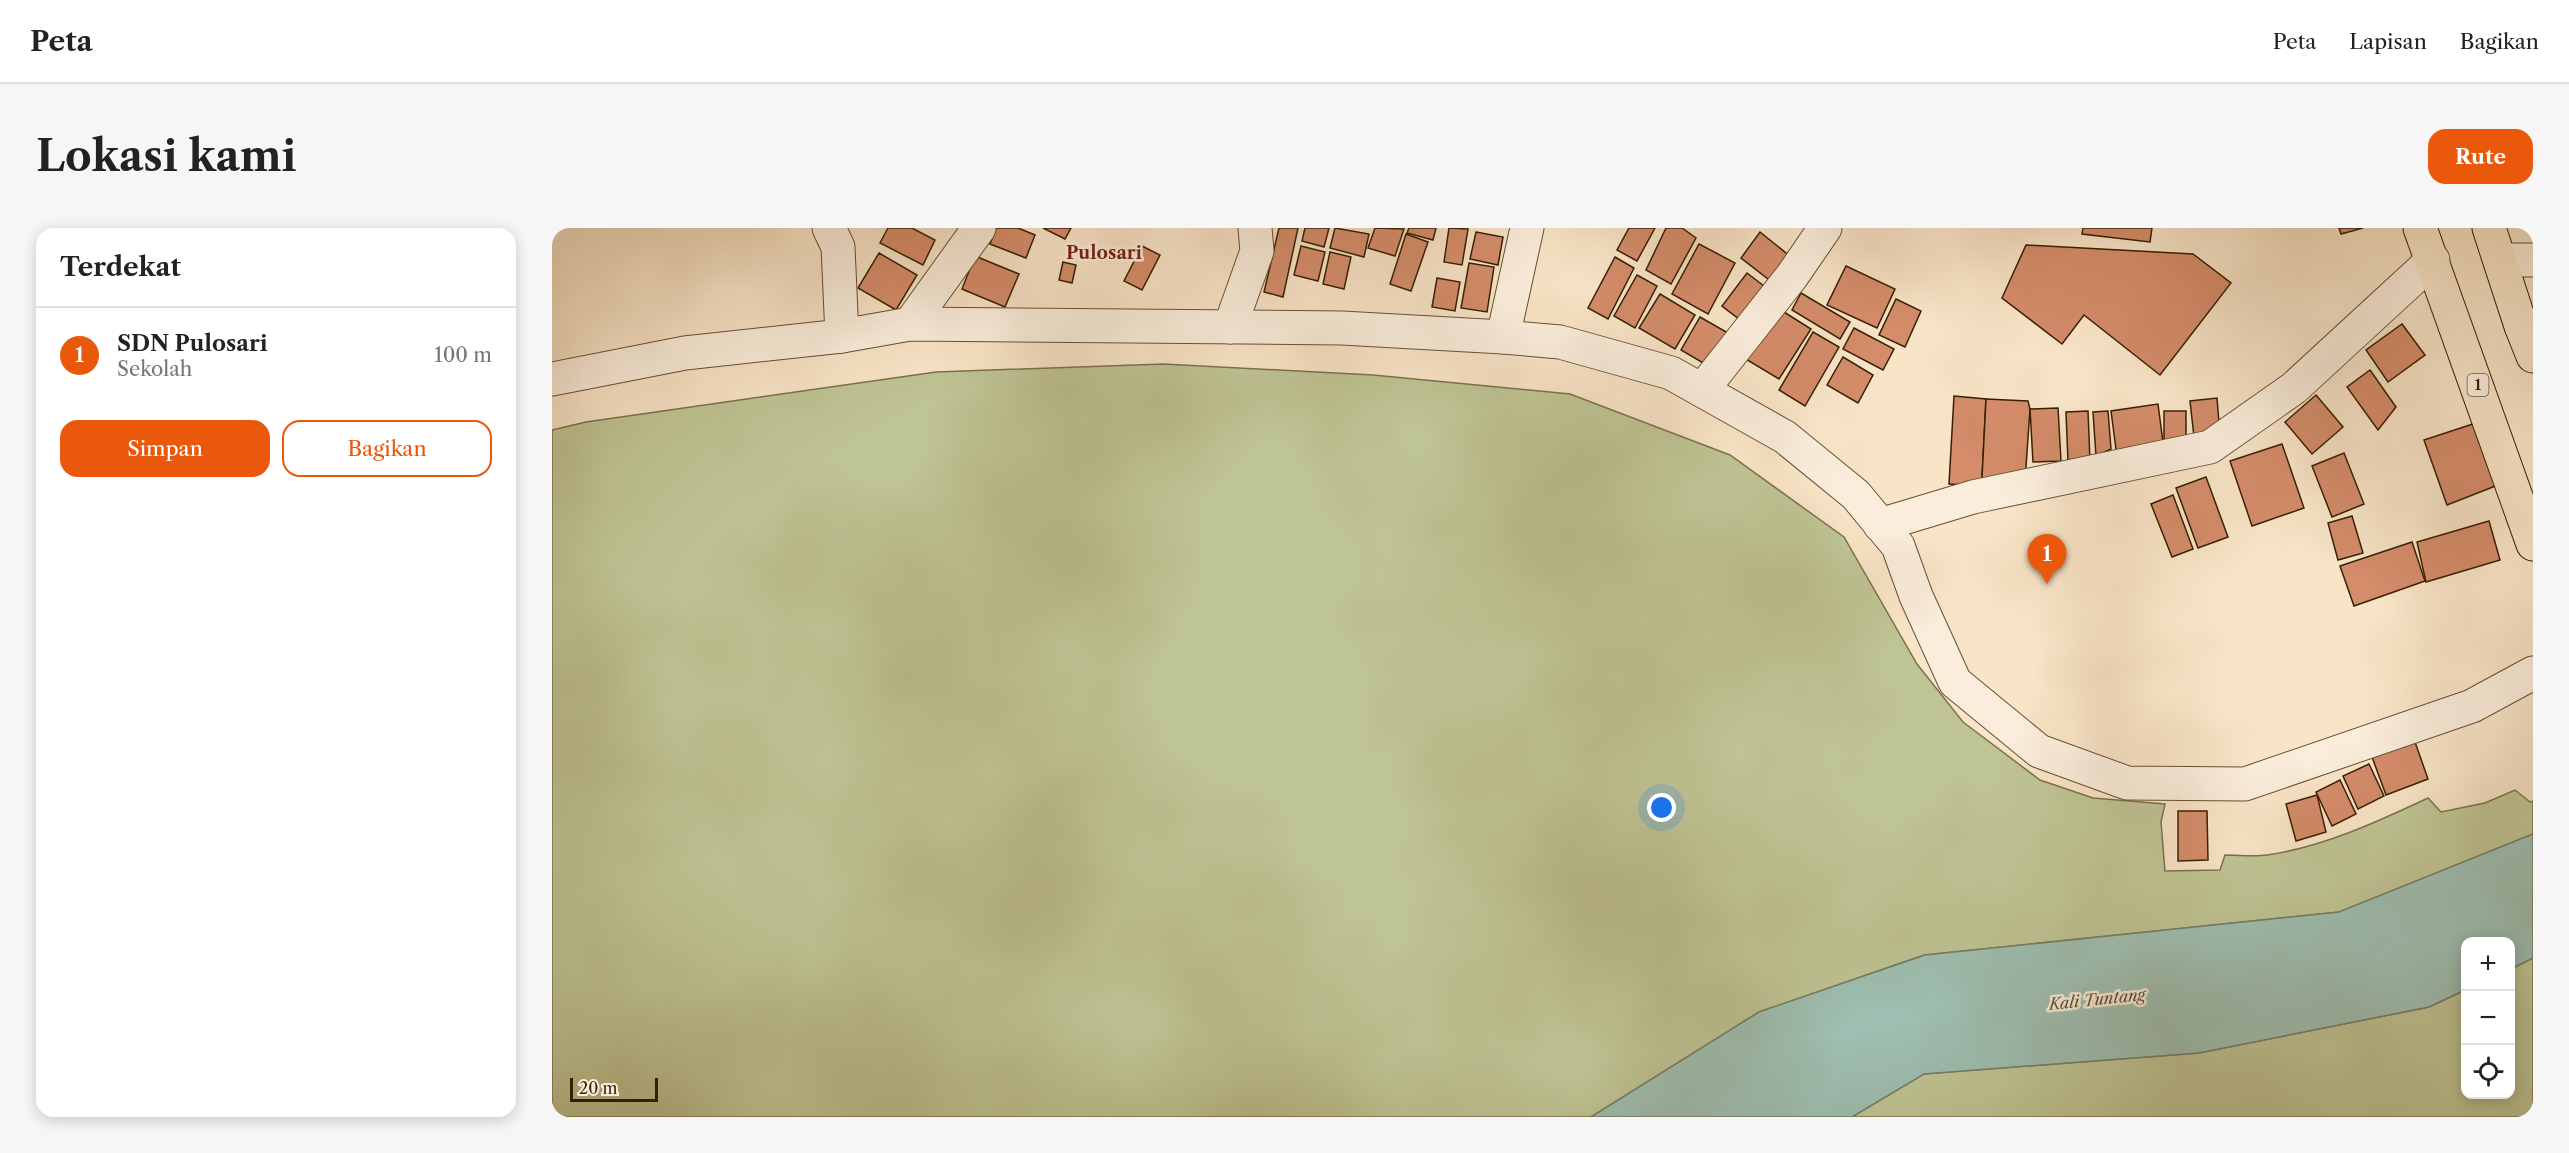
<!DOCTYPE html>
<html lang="id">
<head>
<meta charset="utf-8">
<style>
	:root { --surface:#fff; --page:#f6f6f6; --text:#222; --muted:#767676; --line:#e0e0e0; --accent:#ea580c }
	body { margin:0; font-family:"Libre Caslon Text",serif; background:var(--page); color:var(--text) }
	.controls { position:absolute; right:18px; bottom:18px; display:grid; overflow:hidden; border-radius:12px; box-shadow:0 3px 15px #0003 }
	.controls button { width:54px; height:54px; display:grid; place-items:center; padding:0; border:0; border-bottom:2px solid var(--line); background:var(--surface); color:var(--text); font:30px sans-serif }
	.scale { position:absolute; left:18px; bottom:15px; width:88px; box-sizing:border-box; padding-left:6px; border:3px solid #371f01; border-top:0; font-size:16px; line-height:21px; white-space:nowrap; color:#371f01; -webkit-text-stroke:4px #faeddb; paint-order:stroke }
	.you { position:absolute; left:1110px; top:580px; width:21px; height:21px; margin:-15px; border:4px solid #fff; border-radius:50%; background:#1a73e8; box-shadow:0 0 0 9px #1a73e833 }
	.badge { display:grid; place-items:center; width:39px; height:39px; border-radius:50%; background:var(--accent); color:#fff; font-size:20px; font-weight:700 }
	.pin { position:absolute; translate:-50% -50px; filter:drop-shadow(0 2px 3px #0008) }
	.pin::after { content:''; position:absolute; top:32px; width:21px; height:18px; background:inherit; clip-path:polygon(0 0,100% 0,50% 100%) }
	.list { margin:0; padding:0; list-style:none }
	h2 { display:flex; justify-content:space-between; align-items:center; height:78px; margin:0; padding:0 24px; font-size:26px }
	h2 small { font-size:20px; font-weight:400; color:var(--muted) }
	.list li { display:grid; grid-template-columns:39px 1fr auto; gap:18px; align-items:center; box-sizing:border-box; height:96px; padding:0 24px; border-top:2px solid var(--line) }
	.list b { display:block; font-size:22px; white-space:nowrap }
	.list p { margin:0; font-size:20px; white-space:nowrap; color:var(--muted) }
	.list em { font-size:20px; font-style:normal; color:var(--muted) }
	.actions { display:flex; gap:12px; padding:18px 24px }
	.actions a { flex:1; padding:14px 0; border:2px solid var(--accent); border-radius:18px; text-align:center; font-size:21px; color:var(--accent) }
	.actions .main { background:var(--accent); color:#fff }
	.icon { flex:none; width:33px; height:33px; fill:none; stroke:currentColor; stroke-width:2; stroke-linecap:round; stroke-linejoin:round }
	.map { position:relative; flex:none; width:1981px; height:889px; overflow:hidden; border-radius:18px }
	header { display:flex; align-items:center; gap:36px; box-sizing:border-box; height:84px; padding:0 30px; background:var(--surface); border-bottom:2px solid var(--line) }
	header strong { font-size:28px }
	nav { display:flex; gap:33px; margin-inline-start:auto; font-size:21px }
	.intro { display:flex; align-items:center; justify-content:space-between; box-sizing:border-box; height:144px; padding:0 36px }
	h1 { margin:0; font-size:42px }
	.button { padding:15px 27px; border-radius:18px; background:var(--accent); color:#fff; font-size:21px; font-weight:700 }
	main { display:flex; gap:36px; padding:0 36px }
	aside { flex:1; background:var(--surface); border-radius:18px; box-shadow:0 3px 15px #0003 }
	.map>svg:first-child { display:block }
	.green { fill:#bfc494; stroke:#7b724a; stroke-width:1.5 }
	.water { fill:#9ebfb1; stroke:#757f6b; stroke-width:1.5 }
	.building { fill:#d48c6a; stroke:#371f01; stroke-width:1.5 }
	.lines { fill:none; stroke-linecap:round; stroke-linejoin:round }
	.minor-casing { stroke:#675032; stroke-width:35 }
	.trunk-casing { stroke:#371f01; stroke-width:35 }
	.minor { stroke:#faeddb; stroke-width:33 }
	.trunk { stroke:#f8e4c7; stroke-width:33 }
	.labels { text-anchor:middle; stroke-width:5; stroke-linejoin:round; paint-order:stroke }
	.shield { fill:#faeddb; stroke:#725d42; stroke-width:1.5 }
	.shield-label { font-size:14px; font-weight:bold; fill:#371f01 }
	.water-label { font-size:16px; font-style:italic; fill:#564f36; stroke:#faeddb }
	.quarter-label { font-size:18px; font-weight:bold; fill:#7a1f14; stroke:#faeddb }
</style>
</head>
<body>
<header>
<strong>Peta</strong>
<nav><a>Peta</a><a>Lapisan</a><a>Bagikan</a></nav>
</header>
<div class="intro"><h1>Lokasi kami</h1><a class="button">Rute</a></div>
<main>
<aside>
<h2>Terdekat<small></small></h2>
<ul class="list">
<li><span class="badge">1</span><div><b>SDN Pulosari</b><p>Sekolah</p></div><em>100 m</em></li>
</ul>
<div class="actions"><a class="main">Simpan</a><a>Bagikan</a></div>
</aside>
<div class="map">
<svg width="1981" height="889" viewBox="0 0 1981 889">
	<rect width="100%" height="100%" fill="#f8e4c7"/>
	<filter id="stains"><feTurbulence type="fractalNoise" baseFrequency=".00333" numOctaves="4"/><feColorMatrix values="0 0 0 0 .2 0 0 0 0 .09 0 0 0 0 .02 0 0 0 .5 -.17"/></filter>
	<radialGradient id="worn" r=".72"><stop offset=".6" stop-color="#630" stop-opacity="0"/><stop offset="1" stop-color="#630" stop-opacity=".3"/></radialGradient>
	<g class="green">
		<path d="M611 136 821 147 1018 166 1178 227 1292 309 1365 436 1411 494 1488 552 1541 570 1613 576 1609 594 1613 643 1668 642 1673 627C1687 627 1702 629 1715 627 1771 619 1825 594 1876 570L1889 584 1933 575 1963 562 1978 574 1981 573V606L1788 684 1372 727 1207 784 1039 889H0V202L34 194 384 144Z"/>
		<polygon points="1981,730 1981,889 1300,889 1371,846 1647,825 1877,779 1913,762 1914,866 1958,866 1959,741"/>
	</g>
	<polygon class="water" points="1981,606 1981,730 1959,741 1958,714 1914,714 1913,762 1877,779 1647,825 1372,846 1300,889 1039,889 1207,784 1373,727 1787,684"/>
	<g class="building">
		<polygon points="336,0 360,0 383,12 371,37 328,15"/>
		<polygon points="444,0 466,0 483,7 474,30 438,16"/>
		<polygon points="491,0 519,0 513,11"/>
		<polygon points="727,0 746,0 731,69 712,64"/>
		<polygon points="753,0 777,0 772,19 750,13"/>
		<polygon points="783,0 817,6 812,29 778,20"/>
		<polygon points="823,0 852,1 843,28 816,20"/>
		<polygon points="857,0 884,0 881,12 855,5"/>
		<polygon points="897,0 916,1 910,37 892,34"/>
		<polygon points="1077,0 1103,0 1085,33 1065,22"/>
		<polygon points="1114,0 1130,0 1144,10 1119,56 1094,42"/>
		<polygon points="1531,0 1600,0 1598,14 1530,6"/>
		<polygon points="1787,0 1811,0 1789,6"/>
		<polygon points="924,4 951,9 946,37 918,31"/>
		<polygon points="1208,4 1244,33 1225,58 1189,30"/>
		<polygon points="854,6 876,14 859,63 838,56"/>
		<polygon points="1147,16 1183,35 1156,86 1120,66"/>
		<polygon points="1474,17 1641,26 1679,55 1608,147 1532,87 1510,116 1450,70"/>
		<polygon points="590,18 608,27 590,62 572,53"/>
		<polygon points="749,18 773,24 766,53 742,47"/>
		<polygon points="778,24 799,29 792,61 771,56"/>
		<polygon points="327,25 365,47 344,82 306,60"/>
		<polygon points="423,28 467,46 453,79 410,61"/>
		<polygon points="1063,29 1082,40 1056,91 1036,80"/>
		<polygon points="511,34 524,37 520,55 507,52"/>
		<polygon points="917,35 942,39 935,84 909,80"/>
		<polygon points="1294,38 1343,61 1325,100 1275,77"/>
		<polygon points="1195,45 1221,65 1196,98 1170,78"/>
		<polygon points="1085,47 1105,58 1083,100 1062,88"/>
		<polygon points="885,50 908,54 903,83 880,79"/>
		<polygon points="1249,65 1298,94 1288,111 1240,82"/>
		<polygon points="1108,66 1143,87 1123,121 1087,100"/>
		<polygon points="1344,71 1369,83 1353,119 1327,107"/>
		<polygon points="1224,79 1259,101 1227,151 1192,130"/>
		<polygon points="1148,89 1183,109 1163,142 1129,122"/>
		<polygon points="1850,96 1873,127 1836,154 1814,122"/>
		<polygon points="1302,100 1342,121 1331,142 1291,121"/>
		<polygon points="1261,104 1287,119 1253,178 1227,162"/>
		<polygon points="1291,129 1321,147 1306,175 1275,157"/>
		<polygon points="1818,142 1844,179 1826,202 1795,159"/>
		<polygon points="1764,167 1791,199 1760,226 1733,194"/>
		<polygon points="1402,168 1434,171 1430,250 1427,258 1397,256"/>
		<polygon points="1665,170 1668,207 1642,209 1638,173"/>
		<polygon points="1434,171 1476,173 1478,181 1473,253 1430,250"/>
		<polygon points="1606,176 1612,222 1565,229 1559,183"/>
		<polygon points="1506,180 1509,233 1481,234 1478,181"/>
		<polygon points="1536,183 1538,233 1516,234 1514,184"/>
		<polygon points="1556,183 1559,221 1544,228 1541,184"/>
		<polygon points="1612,183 1634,183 1634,216 1612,222"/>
		<polygon points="1927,194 1946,257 1895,277 1872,212"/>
		<polygon points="1730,216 1752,280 1700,298 1678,233"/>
		<polygon points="1792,225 1812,276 1780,289 1760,238"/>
		<polygon points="1654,249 1676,309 1646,320 1624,260"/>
		<polygon points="1621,267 1641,321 1620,329 1599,276"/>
		<polygon points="1800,288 1811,325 1786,332 1776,295"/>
		<polygon points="1937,293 1948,332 1874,354 1865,314"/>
		<polygon points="1860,314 1873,353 1802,378 1788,338"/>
		<polygon points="1863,514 1876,551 1834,567 1820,529"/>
		<polygon points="1817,536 1832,568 1806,581 1791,548"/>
		<polygon points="1788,552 1804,586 1780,598 1764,564"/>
		<polygon points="1765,567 1774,604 1744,613 1734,576"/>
		<polygon points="1626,583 1655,583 1656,632 1626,633"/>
	</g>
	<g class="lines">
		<g class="minor-casing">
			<g id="minor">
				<polyline points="277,0 286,19 290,108"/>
				<polyline points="1950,32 1981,32"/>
				<polyline points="358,96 427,0"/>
				<polyline points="678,99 705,23 703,0"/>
				<polyline points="951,109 975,0"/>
				<polyline points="0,151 133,125 290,108 358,96 790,100 951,109 1008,114 1119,145 1233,209 1304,267 1346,318 1364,368 1403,454 1487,523 1575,555 1693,556 1920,478 1981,445"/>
				<polyline points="1151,161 1240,48 1273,0"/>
				<polyline points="1328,297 1421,269 1658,219 1742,160 1881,32"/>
			</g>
		</g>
		<g class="trunk-casing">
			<g id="trunk">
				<polyline points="1868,0 1981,316"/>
				<polyline points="1937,0 1969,98 1981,128"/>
			</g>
		</g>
		<use href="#minor" class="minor"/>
		<use href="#trunk" class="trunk"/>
	</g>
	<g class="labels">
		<rect class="shield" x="1915.5" y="146" width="21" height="22" rx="4.5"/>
		<g class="shield-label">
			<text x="1926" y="162">1</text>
		</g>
		<g class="water-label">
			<text transform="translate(1545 771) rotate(-6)" y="6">Kali Tuntang</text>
		</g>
		<g class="quarter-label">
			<text x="552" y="31">Pulosari</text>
		</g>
	</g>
	<rect width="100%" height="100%" filter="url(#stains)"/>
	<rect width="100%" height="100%" fill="url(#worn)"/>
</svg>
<div class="controls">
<button>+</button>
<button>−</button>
<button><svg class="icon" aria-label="locate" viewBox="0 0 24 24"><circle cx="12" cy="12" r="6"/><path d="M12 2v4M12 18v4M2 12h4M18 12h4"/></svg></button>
</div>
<div class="scale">20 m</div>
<div class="you"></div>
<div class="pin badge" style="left:1495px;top:356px">1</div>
</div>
</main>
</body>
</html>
